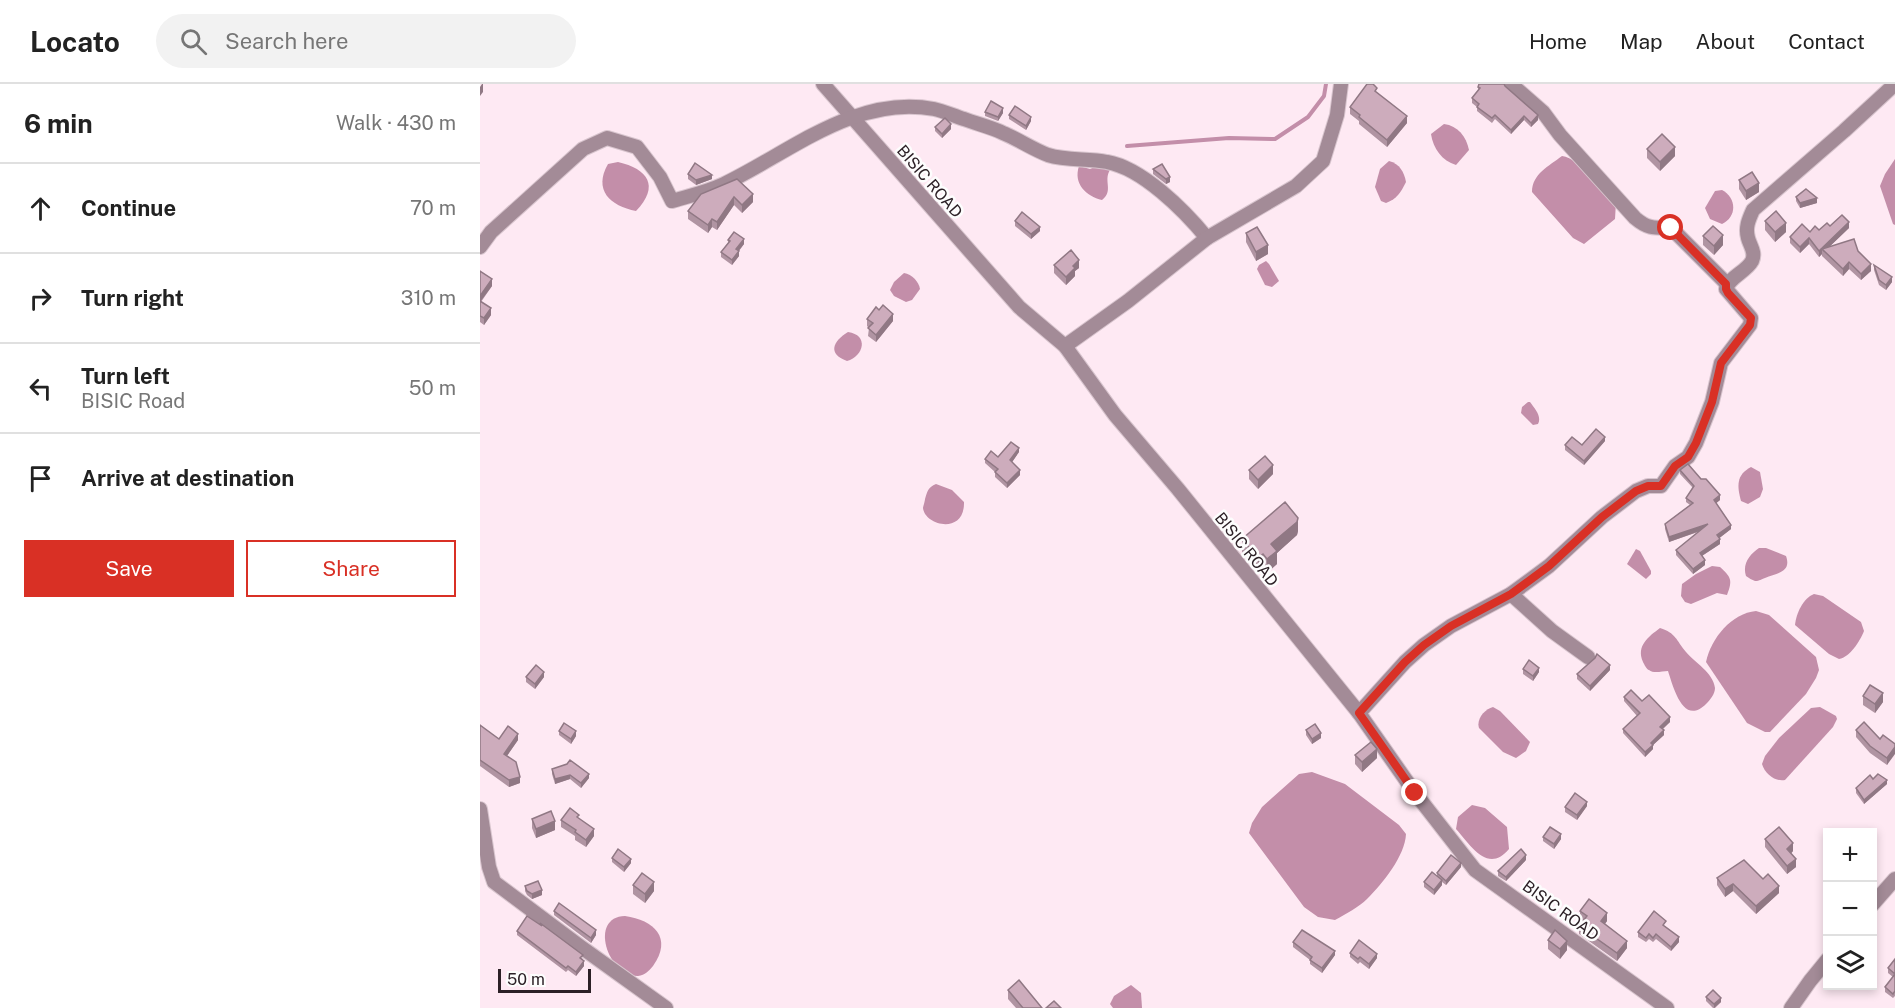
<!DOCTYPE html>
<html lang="en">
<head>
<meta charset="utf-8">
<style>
	:root { --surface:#fff; --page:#f2f2f2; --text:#222; --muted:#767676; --line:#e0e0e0; --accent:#d93025 }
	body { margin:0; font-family:"Public Sans",sans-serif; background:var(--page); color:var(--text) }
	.controls { position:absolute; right:18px; bottom:18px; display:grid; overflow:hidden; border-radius:0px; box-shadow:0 3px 9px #0003 }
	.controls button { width:54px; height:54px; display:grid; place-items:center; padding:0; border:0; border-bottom:2px solid var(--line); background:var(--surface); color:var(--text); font:30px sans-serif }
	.scale { position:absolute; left:18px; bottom:15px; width:93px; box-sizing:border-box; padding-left:6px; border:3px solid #2c2026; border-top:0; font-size:16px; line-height:21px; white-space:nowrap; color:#2c2026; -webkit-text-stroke:4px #fdfdfd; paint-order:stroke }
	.stop { position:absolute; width:18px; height:18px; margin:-14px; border:4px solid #d93025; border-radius:50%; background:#fff }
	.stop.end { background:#d93025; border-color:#fff; box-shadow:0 2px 6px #0008 }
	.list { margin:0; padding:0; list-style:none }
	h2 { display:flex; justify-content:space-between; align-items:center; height:78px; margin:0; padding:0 24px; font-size:26px }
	h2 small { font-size:20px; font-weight:400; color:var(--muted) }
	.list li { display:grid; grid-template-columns:39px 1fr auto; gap:18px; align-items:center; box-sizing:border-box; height:90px; padding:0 24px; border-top:2px solid var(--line) }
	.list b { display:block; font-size:22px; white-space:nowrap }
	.list p { margin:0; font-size:20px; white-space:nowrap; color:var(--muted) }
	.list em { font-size:20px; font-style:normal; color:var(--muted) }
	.actions { display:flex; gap:12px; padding:18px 24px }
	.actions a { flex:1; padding:14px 0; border:2px solid var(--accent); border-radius:0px; text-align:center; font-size:21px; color:var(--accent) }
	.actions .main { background:var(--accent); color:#fff }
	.icon { flex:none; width:33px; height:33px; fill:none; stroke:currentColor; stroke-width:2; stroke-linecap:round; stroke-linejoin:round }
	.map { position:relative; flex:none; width:1415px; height:924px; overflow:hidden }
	header { display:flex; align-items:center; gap:36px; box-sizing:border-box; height:84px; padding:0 30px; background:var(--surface); border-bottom:2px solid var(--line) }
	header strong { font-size:28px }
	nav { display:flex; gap:33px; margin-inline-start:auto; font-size:21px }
	.search { width:420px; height:54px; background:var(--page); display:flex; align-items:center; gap:15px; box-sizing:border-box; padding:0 21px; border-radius:33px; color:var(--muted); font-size:22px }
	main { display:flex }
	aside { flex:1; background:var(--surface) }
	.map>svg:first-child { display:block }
	.water { fill:#c38ea9 }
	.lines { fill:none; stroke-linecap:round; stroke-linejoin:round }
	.stream { stroke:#c38ea9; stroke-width:4 }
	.minor-casing { stroke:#d8c5ce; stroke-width:16 }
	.minor { stroke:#a38b97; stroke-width:14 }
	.wall { fill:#b094a2 }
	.shaded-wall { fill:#907884 }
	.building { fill:#cdacbc; stroke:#907884; stroke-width:1.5 }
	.route { stroke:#d93025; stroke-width:8 }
	.labels { text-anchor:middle; stroke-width:5; stroke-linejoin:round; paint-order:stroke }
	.street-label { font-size:16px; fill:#2c2026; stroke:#fdfdfd }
</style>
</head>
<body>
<header>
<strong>Locato</strong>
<div class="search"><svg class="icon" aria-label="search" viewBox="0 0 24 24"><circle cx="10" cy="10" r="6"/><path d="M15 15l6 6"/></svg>Search here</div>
<nav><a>Home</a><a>Map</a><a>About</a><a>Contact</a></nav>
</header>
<main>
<aside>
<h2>6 min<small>Walk · 430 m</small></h2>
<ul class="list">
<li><svg class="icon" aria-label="ahead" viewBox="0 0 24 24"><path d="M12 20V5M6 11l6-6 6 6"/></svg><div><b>Continue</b></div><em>70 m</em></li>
<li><svg class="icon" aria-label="right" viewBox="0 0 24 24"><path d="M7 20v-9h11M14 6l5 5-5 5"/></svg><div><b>Turn right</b></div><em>310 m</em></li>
<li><svg class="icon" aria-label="left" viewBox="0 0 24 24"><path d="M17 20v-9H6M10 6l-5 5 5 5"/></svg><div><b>Turn left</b><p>BISIC Road</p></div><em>50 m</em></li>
<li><svg class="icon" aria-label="arrive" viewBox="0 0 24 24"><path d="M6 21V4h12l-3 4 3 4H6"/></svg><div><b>Arrive at destination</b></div></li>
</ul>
<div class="actions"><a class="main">Save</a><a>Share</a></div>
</aside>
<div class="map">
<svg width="1415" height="924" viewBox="0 0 1415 924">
	<rect width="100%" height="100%" fill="#fee9f3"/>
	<g class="water">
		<path d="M964 40C978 42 986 52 989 66L976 81C962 77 953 64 951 50Z"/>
		<path d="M1082 72C1101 75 1122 104 1136 118L1135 135 1104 160 1093 154 1052 108C1052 90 1069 82 1082 72Z"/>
		<polygon points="1415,75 1415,141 1413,140 1400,102 1405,90"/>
		<path d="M909 77C920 80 924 88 926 98 921 108 917 115 906 119L901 117 895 103 900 85Z"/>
		<path d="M138 78C168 85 180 102 156 127 130 122 113 106 128 80Z"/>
		<path d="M622 80 630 86C623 97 634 107 622 116 606 112 593 100 599 82L610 85Z"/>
		<path d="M1242 106C1257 114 1257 133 1242 140L1230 135 1225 124 1235 107Z"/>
		<polygon points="786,177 789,180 799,197 792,203 785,201 777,185 779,181"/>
		<path d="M424 189C432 190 439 198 440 205L432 216 426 218 414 212 410 206 414 198Z"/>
		<path d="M368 248C389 251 384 272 367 277 347 270 353 257 368 248Z"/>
		<path d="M1048 318H1050C1055 325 1062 332 1058 340L1053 341 1041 329 1042 323Z"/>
		<path d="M1271 383 1280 388 1283 405 1280 413 1268 420 1261 417C1257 402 1256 391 1271 383Z"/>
		<path d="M456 400 472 406 484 418C485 451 445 442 443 424 443 423 445 417 445 415 447 408 448 403 456 400Z"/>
		<path d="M1279 464H1286L1306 472C1312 489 1296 489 1285 494 1281 495 1280 497 1275 497 1272 496 1269 494 1266 492 1262 480 1270 470 1279 464Z"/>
		<polygon points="1156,465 1160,467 1171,487 1171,490 1166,495 1147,480"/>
		<path d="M1232 482 1240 483C1251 493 1253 496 1247 511L1237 509 1211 520 1205 518 1201 512 1202 500 1216 490Z"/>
		<path d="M1334 510 1343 512 1381 538 1384 547C1380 557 1370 573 1359 575L1349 570 1315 541C1316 530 1323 514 1334 510Z"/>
		<path d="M1276 527 1289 531 1336 573 1339 586 1336 594 1326 610 1290 648H1285L1267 639 1226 578C1231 554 1252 529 1276 527Z"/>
		<path d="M1180 544C1196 549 1196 556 1206 568 1215 579 1233 588 1235 604 1235 610 1230 616 1226 620 1203 643 1193 602 1188 587 1182 587 1174 590 1169 586 1167 586 1164 580 1163 578 1156 562 1168 553 1180 544Z"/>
		<path d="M1013 623 1020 627 1050 658 1046 667 1036 674 1023 668 999 644C996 635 1005 625 1013 623Z"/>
		<path d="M1340 623 1356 632 1357 635 1353 643 1305 696C1295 698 1285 690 1282 680L1285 672 1299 654 1331 624Z"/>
		<path d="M832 688 865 700 919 741 926 750C925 772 903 799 887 815 879 823 866 830 855 836L838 833 824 823 769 749 772 739 782 723 819 690Z"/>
		<path d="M992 721 1005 724 1027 743 1029 765C1008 790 991 762 976 745L978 733Z"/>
		<path d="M145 832C174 836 193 854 173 882 169 887 165 891 158 892 128 893 108 833 145 832Z"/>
		<polygon points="651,901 661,909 662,924 633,924 630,920 634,912"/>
	</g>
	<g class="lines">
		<polyline class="stream" points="647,62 749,54 795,55 828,33 844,12 846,0"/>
		<g class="minor-casing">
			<g id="minor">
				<polyline points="343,0 539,223 585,262 635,331 698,405 879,629 935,709 995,786 1187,924"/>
				<path d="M1031 0 1063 28 1080 51 1155 134C1168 145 1174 144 1191 144L1247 200"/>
				<path d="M0 163 11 148 103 65 127 54 157 63 180 93 192 117C209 112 227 108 244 100 309 69 376 10 454 25 464 27 474 32 484 35 497 40 511 43 523 49 538 55 552 65 568 71 587 77 608 74 627 78 662 84 704 126 727 154"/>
				<polyline points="585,262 648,217 727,154 816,102 843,77 857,31 861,0"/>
				<polyline points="1031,510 1072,547 1108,573"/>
				<path d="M879 629 925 578 944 561 971 542 1031 510 1069 482 1122 433 1156 407 1168 402H1181L1195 382 1208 373 1216 359 1232 318 1241 279 1270 241 1271 234 1246 205C1249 193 1266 188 1272 177 1276 168 1270 162 1268 154 1265 143 1269 135 1273 126L1364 47 1415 0"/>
				<polyline points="0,725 9,783 14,798 101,863 186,924"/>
				<polyline points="1392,821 1415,795"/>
				<polyline points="1311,924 1330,897 1348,875"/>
			</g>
		</g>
		<use href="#minor" class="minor"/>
	</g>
	<g class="wall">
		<polygon points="1025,2 1058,36 1051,43 1044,36 1031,50 1015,35 1012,39 997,27 997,23 992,19 992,14 998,7 998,3"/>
		<polygon points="897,9 927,39 907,63 879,40 879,37 870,30 870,23"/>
		<polygon points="505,28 523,29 518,37 505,32"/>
		<polygon points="529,31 551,37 546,46 529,35"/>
		<polygon points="455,43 471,45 462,54 455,47"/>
		<polygon points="1167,65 1195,72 1180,87 1167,74"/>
		<polygon points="673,85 690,98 686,100 673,90"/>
		<polygon points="208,90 232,95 216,101 208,95"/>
		<polygon points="257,95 273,118 262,129 254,121 237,146 232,143 228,149 208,135 208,127"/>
		<polygon points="1259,96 1279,108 1266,116 1259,105"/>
		<polygon points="1316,113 1337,119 1320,124 1316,117"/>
		<polygon points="535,137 560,147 551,155 535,142"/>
		<polygon points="1285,137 1306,148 1295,158 1285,146"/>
		<polygon points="1369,144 1349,163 1378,167 1391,187 1381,196 1369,185 1363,192 1342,172 1342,170 1339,173 1329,160 1320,169 1310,159 1310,153 1330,148"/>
		<polygon points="766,149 788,170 776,177 766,158"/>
		<polygon points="1223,152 1243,161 1234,171 1223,161"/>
		<polygon points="248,156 264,160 259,167 259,172 252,181 241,173 241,168 248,159"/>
		<polygon points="574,181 599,184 595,187 595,192 586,201 574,189"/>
		<polygon points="1394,181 1412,198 1406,206 1399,201 1394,186"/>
		<polygon points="0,187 12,202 1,218 11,231 4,241 0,238"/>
		<polygon points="387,235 413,237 396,258 388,252 389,244 387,242"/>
		<polygon points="1125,357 1104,381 1085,366 1085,361 1102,361"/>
		<polygon points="539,368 532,378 540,391 527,404 515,393 515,388 505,379 505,375 518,373"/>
		<polygon points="769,386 793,390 778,405 769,395"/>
		<polygon points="1200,386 1240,416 1236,419 1251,445 1239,454 1240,460 1222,472 1225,481 1213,490 1196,471 1196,466 1218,448 1189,458 1185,445 1185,440 1210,421 1206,418 1206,414 1213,404 1200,390"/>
		<polygon points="818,447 817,451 797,469 797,480 787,489 783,483 778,488 762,469 762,455"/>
		<polygon points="1043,585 1059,588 1053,597 1043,590"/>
		<polygon points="1130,586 1110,607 1097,595 1097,590"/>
		<polygon points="46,593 64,593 55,605 46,598"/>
		<polygon points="1383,612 1403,618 1395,629 1383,621"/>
		<polygon points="1144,613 1162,617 1190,638 1183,645 1184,651 1173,661 1173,665 1165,673 1143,649 1143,645 1157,632 1144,617"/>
		<polygon points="0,641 19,655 38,656 27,672 40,699 29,703 0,682"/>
		<polygon points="826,646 841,654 832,660 826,651"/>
		<polygon points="1376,646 1400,655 1415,660 1407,681 1390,669 1376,653"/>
		<polygon points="79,647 96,652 91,660 79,651"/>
		<polygon points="875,671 897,674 882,688 875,680"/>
		<polygon points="72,685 109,694 101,704 90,695 75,700 72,690"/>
		<polygon points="1393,695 1407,700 1384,720 1376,709 1376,704"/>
		<polygon points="1107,722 1097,736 1085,728 1085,723"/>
		<polygon points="52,735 75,746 56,754 52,744"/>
		<polygon points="99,735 114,752 106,763 95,756 95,752 81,743 81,736"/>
		<polygon points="1063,753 1081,755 1074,765 1063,757"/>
		<polygon points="1285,755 1313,767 1311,770 1316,783 1307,790 1285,763"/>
		<polygon points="132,774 151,779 144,788 132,778"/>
		<polygon points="1046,776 1026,797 1018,792 1018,787"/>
		<polygon points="981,783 966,801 962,798 962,801 954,811 944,803 944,798 957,792 957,789"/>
		<polygon points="1237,794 1283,795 1299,809 1276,830 1253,807 1245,813 1237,801"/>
		<polygon points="153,801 174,807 165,819 153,810"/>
		<polygon points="45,802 62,811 52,815 47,811 45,807"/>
		<polygon points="74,827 116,851 111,859 74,831"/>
		<polygon points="1100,827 1127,837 1125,840 1147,864 1137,877 1099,850 1099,842 1103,837 1100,835"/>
		<polygon points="60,839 103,875 104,882 96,892 88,886 86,888 37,851 37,847 60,842"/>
		<polygon points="1186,842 1185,843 1199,858 1191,867 1176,855 1173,858 1169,855 1166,858 1158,853 1158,848"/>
		<polygon points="1068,856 1087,866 1080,875 1068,865"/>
		<polygon points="813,858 855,871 842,889 830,880 830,876 813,863"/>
		<polygon points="870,869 897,874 889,885 880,878 878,880 870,873"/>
		<polygon points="1415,875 1415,912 1413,914 1405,908 1405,903 1413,893 1408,889 1408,884"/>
		<polygon points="528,906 562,924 536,924 528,915"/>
		<polygon points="1226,913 1241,918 1235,924 1233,924 1226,917"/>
	</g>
	<g class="shaded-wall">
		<polygon points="2,0 3,0 3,8 0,12 0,3"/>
		<polygon points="523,24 523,29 518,37 518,33"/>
		<polygon points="1058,31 1058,36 1051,43 1051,39"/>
		<polygon points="927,32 927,39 907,63 907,56"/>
		<polygon points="1044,32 1044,36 1031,50 1031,46"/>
		<polygon points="551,33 551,37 546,46 546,42"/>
		<polygon points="471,40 471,45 462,54 462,50"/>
		<polygon points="1195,63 1195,72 1180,87 1180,78"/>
		<polygon points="232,91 232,95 216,101 216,96"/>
		<polygon points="690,93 690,98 686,100 686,95"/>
		<polygon points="1279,99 1279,108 1266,116 1266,107"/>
		<polygon points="273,110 273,118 262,129 262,121"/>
		<polygon points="254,113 254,121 237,146 237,138"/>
		<polygon points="1337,114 1337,119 1320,124 1320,119"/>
		<polygon points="232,135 232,143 228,149 228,141"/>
		<polygon points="1369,138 1369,144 1344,168 1342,165 1342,170 1339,173 1339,167"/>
		<polygon points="1306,139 1306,148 1295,158 1295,148"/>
		<polygon points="560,143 560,147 551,155 551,150"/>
		<polygon points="1243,151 1243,161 1234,171 1234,162"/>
		<polygon points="1329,154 1329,160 1320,169 1320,163"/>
		<polygon points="264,155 264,160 256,170 256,165"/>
		<polygon points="788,161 788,170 776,177 776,168"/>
		<polygon points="259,167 259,172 252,181 252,176"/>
		<polygon points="599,176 599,184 595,187 595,192 586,201 586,193 593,182"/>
		<polygon points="1369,178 1369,185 1363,192 1363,185"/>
		<polygon points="1391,180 1391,187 1381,196 1381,190"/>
		<polygon points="1412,193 1412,198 1406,206 1406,201"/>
		<polygon points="12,195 12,202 0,218 0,222 0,212"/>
		<polygon points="11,224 11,231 4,241 4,234"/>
		<polygon points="413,230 413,237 396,258 396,251"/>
		<polygon points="1125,353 1125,357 1104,381 1104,377"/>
		<polygon points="539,364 539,368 530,381 530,376"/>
		<polygon points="793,381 793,390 778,405 778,396"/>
		<polygon points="540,386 540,391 527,404 527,399"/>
		<polygon points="1240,411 1240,416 1234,421 1234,416"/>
		<polygon points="818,434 818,447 817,451 797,469 797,480 787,489 787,475 791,460"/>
		<polygon points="1228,440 1228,444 1189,458 1189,453"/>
		<polygon points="1251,441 1251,445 1237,456 1237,451"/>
		<polygon points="1240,455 1240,460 1220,473 1220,469"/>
		<polygon points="783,470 783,483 778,488 778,474"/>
		<polygon points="1225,476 1225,481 1213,490 1213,485"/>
		<polygon points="1130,581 1130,586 1110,607 1110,602"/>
		<polygon points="1059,584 1059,588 1053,597 1053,592"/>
		<polygon points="64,588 64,593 55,605 55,600"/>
		<polygon points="1403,609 1403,618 1395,629 1395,620"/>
		<polygon points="1190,633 1190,638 1180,647 1180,643"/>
		<polygon points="1184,646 1184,651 1173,661 1173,665 1165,673 1165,668 1171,659"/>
		<polygon points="96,647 96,652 91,660 91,655"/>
		<polygon points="841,649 841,654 832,660 832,655"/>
		<polygon points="38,650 38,656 24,676 24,670"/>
		<polygon points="1415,663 1415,670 1407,681 1407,674"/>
		<polygon points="897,665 897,674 882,688 882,678"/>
		<polygon points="109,690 109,694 101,704 101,699"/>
		<polygon points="90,691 90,695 75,700 75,695"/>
		<polygon points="40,693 40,699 29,703 29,696"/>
		<polygon points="1407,696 1407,700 1384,720 1384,716"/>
		<polygon points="1107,718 1107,722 1097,736 1097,731"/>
		<polygon points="75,737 75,746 56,754 56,745"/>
		<polygon points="114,745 114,752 106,763 106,756"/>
		<polygon points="1081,750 1081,755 1074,765 1074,760"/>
		<polygon points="1313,759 1313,767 1307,773 1307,765"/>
		<polygon points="1046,771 1046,776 1026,797 1026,793"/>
		<polygon points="151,775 151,779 144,788 144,783"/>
		<polygon points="1316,775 1316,783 1307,790 1307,782"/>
		<polygon points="981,779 981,783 966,801 966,797"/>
		<polygon points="962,796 962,801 954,811 954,806"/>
		<polygon points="174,798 174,807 165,819 165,810"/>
		<polygon points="1253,800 1253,807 1245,813 1245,805"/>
		<polygon points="1299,802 1299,809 1276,830 1276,822"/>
		<polygon points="62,806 62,811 52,815 52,810"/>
		<polygon points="1127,829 1127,837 1121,845 1121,837"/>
		<polygon points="116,846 116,851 111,859 111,854"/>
		<polygon points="1199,853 1199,858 1191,867 1191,863"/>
		<polygon points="1087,857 1087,866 1080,875 1080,865"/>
		<polygon points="1147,857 1147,864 1137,877 1137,869"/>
		<polygon points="855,867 855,871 842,889 842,884"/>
		<polygon points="897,870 897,874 889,885 889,880"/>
		<polygon points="104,877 104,882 96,892 96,888"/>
		<polygon points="1241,914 1241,918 1234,924 1234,920"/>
	</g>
	<g class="building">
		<polygon points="887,0 893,0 897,4 895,7 927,32 907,56 879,33 880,31 870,23"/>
		<polygon points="999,0 1024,0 1025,2 1058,31 1051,39 1044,32 1031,46 1015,31 1012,34 997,23 999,20 992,14 1000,4 998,3"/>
		<polygon points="511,17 523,24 518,33 505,28"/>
		<polygon points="535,22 551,33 546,42 529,31"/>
		<polygon points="465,34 471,40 462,50 455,43"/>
		<polygon points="1182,50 1195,63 1180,78 1167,65"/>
		<polygon points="215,79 232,91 216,96 208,90"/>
		<polygon points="682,80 690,93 686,95 673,85"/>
		<polygon points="1272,88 1279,99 1266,107 1259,96"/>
		<polygon points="257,95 273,110 262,121 254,113 237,138 232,135 228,141 208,127 221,110"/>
		<polygon points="1326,105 1337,114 1320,119 1316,113"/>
		<polygon points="1296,127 1306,139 1295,148 1285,137"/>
		<polygon points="542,128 560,143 551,150 535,137"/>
		<polygon points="1362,131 1369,138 1339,167 1329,154 1320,163 1310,153 1322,140 1330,148 1335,142 1339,146 1347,139 1350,142"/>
		<polygon points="1233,142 1243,151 1234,162 1223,152"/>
		<polygon points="777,143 788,161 776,168 766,149"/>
		<polygon points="254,148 264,155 256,165 259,167 252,176 241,168 250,157 248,156"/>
		<polygon points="1374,155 1378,167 1391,180 1381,190 1369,178 1363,185 1342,165"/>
		<polygon points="591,166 599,176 593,182 595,184 586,193 574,181"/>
		<polygon points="1394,181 1412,193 1406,201 1399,196"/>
		<polygon points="0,187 12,195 0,212"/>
		<polygon points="0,217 11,224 4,234 0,232"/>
		<polygon points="403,221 413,230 396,251 388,244 393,239 387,235 396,223 399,226"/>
		<polygon points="1116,345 1125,353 1104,377 1085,361 1092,353 1102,361"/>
		<polygon points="531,358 539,364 530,376 540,386 527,399 515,388 518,385 505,375 511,367 518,373"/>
		<polygon points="785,372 793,381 778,396 769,386"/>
		<polygon points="1208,380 1221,395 1226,395 1240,411 1234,416 1251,441 1237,451 1240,455 1220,469 1225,476 1213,485 1196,466 1228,440 1189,453 1185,440 1213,419 1206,414 1214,402 1200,386"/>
		<polygon points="805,418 818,434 817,438 791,460 797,467 787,475 783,470 778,474 762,455"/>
		<polygon points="1117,570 1130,581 1110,602 1097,590 1115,574"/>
		<polygon points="1049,576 1059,584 1053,592 1043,585"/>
		<polygon points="56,581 64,588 55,600 46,593"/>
		<polygon points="1390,601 1403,609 1395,620 1383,612"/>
		<polygon points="1151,606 1162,617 1169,611 1190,633 1180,643 1184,646 1171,659 1173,661 1165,668 1143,645 1160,629 1144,613"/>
		<polygon points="1384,638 1400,655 1403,651 1415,660 1415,663 1407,674 1390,662 1376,646"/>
		<polygon points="84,639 96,647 91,655 79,647"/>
		<polygon points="835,640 841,649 832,655 826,646"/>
		<polygon points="0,641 19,655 28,642 38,650 24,670 36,678 40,693 29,696 0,676"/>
		<polygon points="891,658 897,665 882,678 875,671"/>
		<polygon points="90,676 109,690 101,699 90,691 75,695 72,685 87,680"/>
		<polygon points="1398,690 1407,696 1384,716 1376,704 1390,691 1393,695"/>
		<polygon points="1095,709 1107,718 1097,731 1085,723"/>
		<polygon points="90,724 99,731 97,733 114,745 106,756 95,748 96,746 81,736"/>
		<polygon points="71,727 75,737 56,745 52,735"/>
		<polygon points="1070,743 1081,750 1074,760 1063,753"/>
		<polygon points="1299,743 1313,759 1307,765 1316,775 1307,782 1285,755"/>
		<polygon points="138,765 151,775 144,783 132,774"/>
		<polygon points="1041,765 1046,771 1026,793 1018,787"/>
		<polygon points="971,771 981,779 966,797 957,789"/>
		<polygon points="1264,776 1283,795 1288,790 1299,802 1276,822 1253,800 1245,805 1237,794"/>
		<polygon points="952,788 962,796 954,806 944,798"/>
		<polygon points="162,789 174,798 165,810 153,801"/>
		<polygon points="58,797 62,806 52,810 47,807 45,802"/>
		<polygon points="1109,815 1127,829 1121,837 1147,857 1137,869 1099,842 1107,832 1100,827"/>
		<polygon points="79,819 116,846 111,854 74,827"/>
		<polygon points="1174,827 1186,837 1183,841 1199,853 1191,863 1176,850 1173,854 1169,850 1166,854 1158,848"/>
		<polygon points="47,832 62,842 60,839 103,871 100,874 104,877 96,888 88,882 86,884 37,847"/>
		<polygon points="822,846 855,867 842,884 830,876 832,873 813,858"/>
		<polygon points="1075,846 1087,857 1080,865 1068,856"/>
		<polygon points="879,856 897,870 889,880 880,873 878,875 870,869"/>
		<polygon points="1415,875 1415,907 1413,910 1405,903 1415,890 1408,884"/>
		<polygon points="539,896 562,924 543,924 528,906"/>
		<polygon points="1233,906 1241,914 1234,920 1226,913"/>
		<polygon points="574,917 581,924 566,924"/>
	</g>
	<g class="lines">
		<polyline class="route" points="935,709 879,629 925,578 944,561 971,542 1031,510 1069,482 1122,433 1156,407 1168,402 1181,402 1195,382 1208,373 1216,359 1232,318 1241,279 1270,241 1271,234 1248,209 1246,205 1246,200 1191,144"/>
	</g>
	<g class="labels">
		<g class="street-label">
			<text transform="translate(450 97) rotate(49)" y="6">BISIC ROAD</text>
			<text transform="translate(767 465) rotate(51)" y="6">BISIC ROAD</text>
			<text transform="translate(1081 826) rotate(36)" y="6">BISIC ROAD</text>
		</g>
	</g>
</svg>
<div class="controls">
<button>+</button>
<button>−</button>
<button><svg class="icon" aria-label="layers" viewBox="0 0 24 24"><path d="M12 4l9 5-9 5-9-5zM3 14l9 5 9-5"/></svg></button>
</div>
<div class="scale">50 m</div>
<div class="stop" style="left:1191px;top:144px"></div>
<div class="stop end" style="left:935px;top:709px"></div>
</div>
</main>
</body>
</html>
